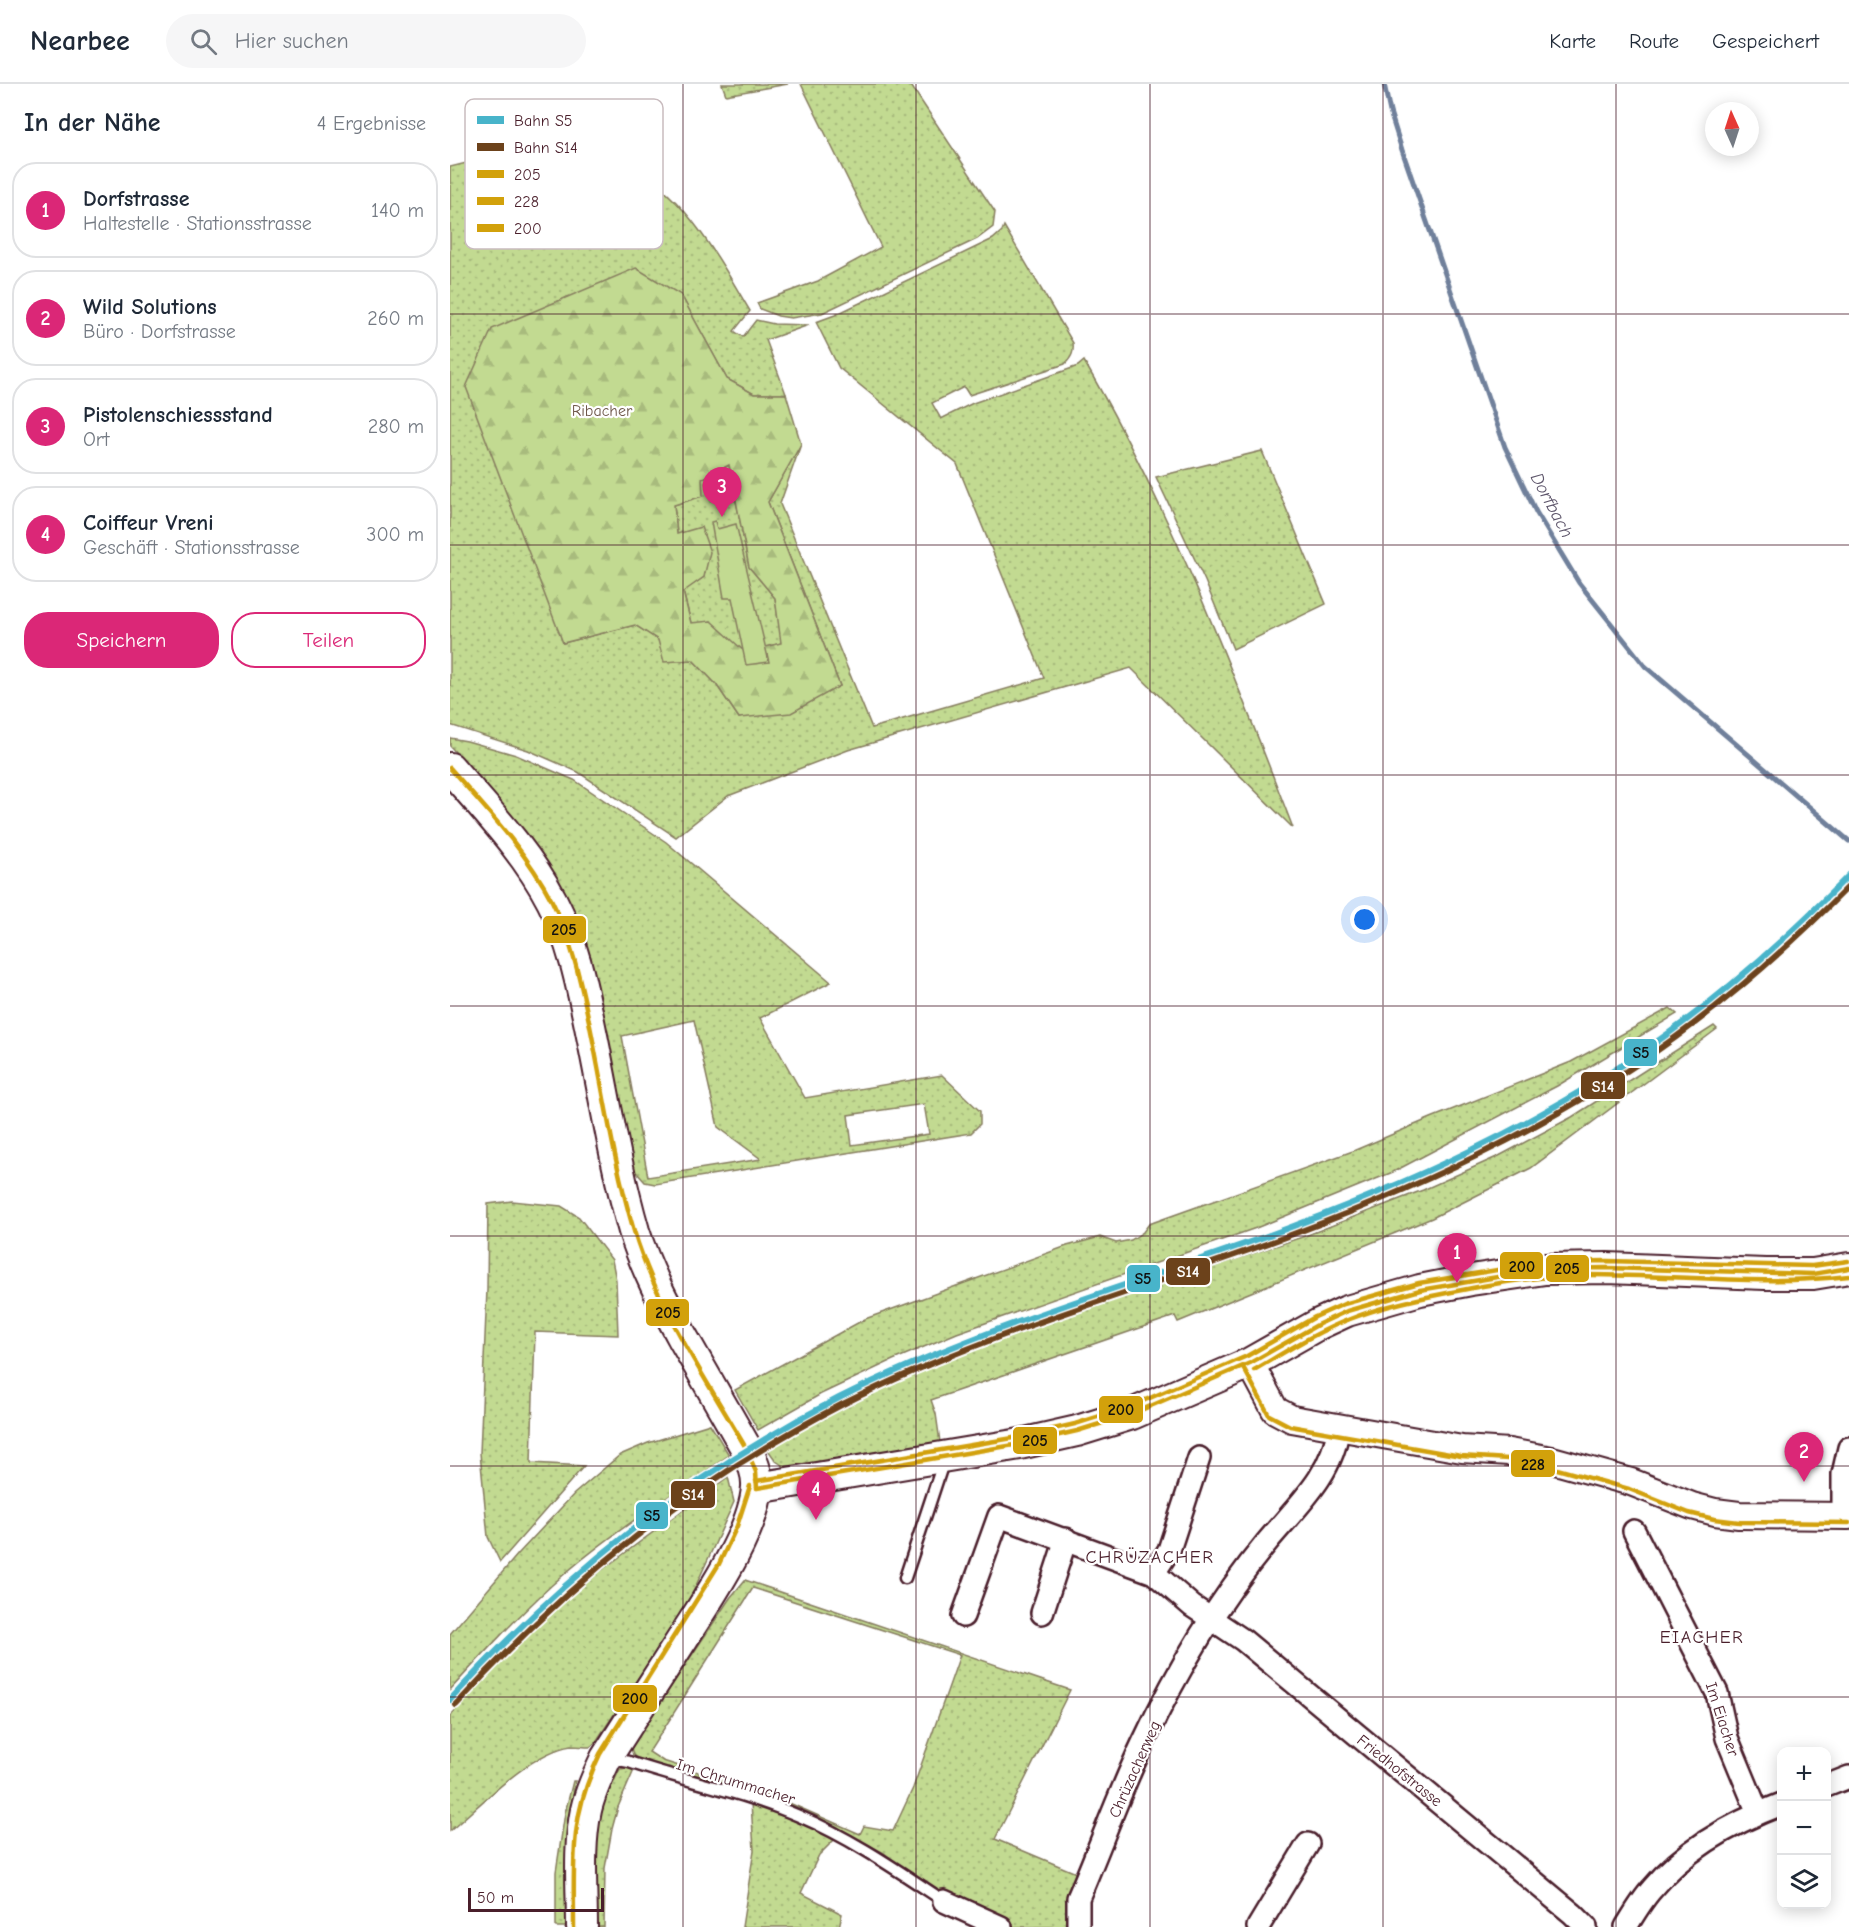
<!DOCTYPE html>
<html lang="de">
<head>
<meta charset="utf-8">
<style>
	:root { --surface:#fff; --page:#f6f6f7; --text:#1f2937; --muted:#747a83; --line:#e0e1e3; --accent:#db2777 }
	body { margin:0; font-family:"Comic Neue",sans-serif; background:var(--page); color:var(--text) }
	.controls { position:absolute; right:18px; bottom:18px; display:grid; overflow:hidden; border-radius:12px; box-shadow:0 3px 15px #0003 }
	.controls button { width:54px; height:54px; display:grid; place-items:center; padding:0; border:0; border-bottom:2px solid var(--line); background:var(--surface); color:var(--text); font:30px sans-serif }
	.compass { position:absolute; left:1255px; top:18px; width:54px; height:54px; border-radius:50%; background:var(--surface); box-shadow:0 3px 15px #0003; rotate:357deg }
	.scale { position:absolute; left:18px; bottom:15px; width:136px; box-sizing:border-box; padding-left:6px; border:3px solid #4a1f2b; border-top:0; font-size:16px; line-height:21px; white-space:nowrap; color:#4a1f2b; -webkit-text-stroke:4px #fff; paint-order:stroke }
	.you { position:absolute; left:915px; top:836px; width:21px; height:21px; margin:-15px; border:4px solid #fff; border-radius:50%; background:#1a73e8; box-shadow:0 0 0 9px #1a73e833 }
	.badge { display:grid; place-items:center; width:39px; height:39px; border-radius:50%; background:var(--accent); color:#fff; font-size:20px; font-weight:700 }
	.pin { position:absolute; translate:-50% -50px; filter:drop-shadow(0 2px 3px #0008) }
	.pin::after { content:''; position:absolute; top:32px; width:21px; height:18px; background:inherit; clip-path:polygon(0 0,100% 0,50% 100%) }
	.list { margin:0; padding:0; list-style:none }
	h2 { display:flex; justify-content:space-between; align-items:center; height:78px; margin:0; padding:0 24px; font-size:26px }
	h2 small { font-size:20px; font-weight:400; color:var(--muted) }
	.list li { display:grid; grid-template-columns:39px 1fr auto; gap:18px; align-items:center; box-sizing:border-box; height:96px; margin:0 12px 12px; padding:0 12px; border:2px solid var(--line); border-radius:24px }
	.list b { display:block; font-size:22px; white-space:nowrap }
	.list p { margin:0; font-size:20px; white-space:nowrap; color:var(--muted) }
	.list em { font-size:20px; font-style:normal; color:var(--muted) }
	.actions { display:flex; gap:12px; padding:18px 24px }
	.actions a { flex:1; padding:14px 0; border:2px solid var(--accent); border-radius:24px; text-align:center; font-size:21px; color:var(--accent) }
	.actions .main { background:var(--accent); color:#fff }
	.icon { flex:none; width:33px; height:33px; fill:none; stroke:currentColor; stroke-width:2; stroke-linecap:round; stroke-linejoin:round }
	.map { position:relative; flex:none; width:1399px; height:1843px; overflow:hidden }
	header { display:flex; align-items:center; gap:36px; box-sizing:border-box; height:84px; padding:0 30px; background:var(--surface); border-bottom:2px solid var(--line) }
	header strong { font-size:28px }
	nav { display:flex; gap:33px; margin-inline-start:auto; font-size:21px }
	.search { width:420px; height:54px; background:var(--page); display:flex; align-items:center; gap:15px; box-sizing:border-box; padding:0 21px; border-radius:33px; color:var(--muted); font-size:22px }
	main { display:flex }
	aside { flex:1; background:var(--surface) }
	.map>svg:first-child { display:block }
	.grass { fill:url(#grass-dots); stroke:#867c5e; stroke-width:1.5; fill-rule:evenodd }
	.forest { fill:url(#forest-firs); stroke:#867c5e; stroke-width:1.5; fill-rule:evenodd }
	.garden { fill:#c2da91; stroke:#867c5e; stroke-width:1.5 }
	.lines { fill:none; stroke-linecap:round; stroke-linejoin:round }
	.stream { stroke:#6f809b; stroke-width:5 }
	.service-casing { stroke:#4a1f2b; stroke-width:15 }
	.minor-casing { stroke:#4a1f2b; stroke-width:26 }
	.tertiary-casing { stroke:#4a1f2b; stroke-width:30 }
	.secondary-casing { stroke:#4a1f2b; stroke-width:34 }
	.service { stroke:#fff; stroke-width:10 }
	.minor { stroke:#fff; stroke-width:21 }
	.tertiary { stroke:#fff; stroke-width:26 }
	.secondary { stroke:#fff; stroke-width:30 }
	.bus-1-casing { stroke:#fff; stroke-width:9 }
	.bus-2-casing { stroke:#fff; stroke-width:9 }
	.bus-3-casing { stroke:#fff; stroke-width:9 }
	.bus-1 { stroke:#d2a10b; stroke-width:4.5 }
	.bus-2 { stroke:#d2a10b; stroke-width:4.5 }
	.bus-3 { stroke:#d2a10b; stroke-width:4.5 }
	.rail-1-casing { stroke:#fff; stroke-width:10 }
	.rail-2-casing { stroke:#fff; stroke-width:10 }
	.rail-1 { stroke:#48b4ca; stroke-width:6 }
	.rail-2 { stroke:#6c421b; stroke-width:6 }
	.grid { fill:none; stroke:#4a1f2b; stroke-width:1.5; stroke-opacity:0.55 }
	.labels { text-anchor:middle; stroke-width:4.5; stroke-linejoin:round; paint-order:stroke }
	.park-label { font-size:16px; fill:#6e574a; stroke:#fff }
	.street-label { font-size:16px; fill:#4a1f2b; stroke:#fff }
	.water-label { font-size:18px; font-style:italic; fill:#5f576c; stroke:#fff }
	.neighbourhood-label { font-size:18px; letter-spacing:1.5px; fill:#4a1f2b; stroke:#fff }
	.key { fill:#fff; stroke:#c9bcbf; stroke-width:1.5 }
	.key-label { font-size:16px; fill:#4a1f2b }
	.line-badge { stroke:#fff; stroke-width:2 }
	.badge-label { font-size:16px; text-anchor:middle; font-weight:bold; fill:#fff }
	.pale-badge-label { font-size:16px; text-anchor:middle; font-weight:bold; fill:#111 }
</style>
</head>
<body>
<header>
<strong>Nearbee</strong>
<div class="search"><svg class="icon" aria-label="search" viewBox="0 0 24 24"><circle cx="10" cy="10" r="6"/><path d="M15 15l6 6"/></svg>Hier suchen</div>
<nav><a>Karte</a><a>Route</a><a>Gespeichert</a></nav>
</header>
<main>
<aside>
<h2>In der Nähe<small>4 Ergebnisse</small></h2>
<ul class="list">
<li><span class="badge">1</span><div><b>Dorfstrasse</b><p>Haltestelle · Stationsstrasse</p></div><em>140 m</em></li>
<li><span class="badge">2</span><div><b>Wild Solutions</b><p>Büro · Dorfstrasse</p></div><em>260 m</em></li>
<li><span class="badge">3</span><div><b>Pistolenschiessstand</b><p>Ort</p></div><em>280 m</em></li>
<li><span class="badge">4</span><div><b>Coiffeur Vreni</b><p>Geschäft · Stationsstrasse</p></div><em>300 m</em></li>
</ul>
<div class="actions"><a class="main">Speichern</a><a>Teilen</a></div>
</aside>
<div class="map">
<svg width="1399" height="1843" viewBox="0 0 1399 1843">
	<defs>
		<pattern id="grass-dots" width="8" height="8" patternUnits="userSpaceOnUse" patternTransform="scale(1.5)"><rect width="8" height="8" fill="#c2da91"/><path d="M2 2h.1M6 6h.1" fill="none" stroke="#a8bb7d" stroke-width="1.8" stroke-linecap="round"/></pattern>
		<pattern id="forest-firs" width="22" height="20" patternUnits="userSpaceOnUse" patternTransform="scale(1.5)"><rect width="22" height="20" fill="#c2da91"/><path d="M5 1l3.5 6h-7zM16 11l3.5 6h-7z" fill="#a8bb7d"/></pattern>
	</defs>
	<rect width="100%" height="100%" fill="#fff"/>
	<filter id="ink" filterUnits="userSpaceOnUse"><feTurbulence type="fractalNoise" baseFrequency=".0167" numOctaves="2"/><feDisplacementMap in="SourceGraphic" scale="12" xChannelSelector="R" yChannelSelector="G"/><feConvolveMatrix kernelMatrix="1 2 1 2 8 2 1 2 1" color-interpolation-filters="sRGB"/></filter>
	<g filter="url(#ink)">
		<g class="grass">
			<polygon points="272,0 338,0 276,11"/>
			<polygon points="351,0 460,0 545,128 543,143 527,155 372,229 341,234 328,232 310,225 307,219 368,197 431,163"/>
			<path d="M83 68C115 71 149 73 179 85 232 104 272 180 300 227L284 247 293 253 306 236 324 240 359 241 316 256 336 310H304L277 295 231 211 113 559 185 541 243 576 266 600 289 634 390 602 318 418 351 360 330 420 422 644 594 594 507 380 389 284 366 238 385 231 543 155 552 147 554 142 623 259C624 268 622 273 615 280L519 311 514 303 482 319 491 335 523 319 628 282 634 277C720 425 782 585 843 744L681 584 398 666 278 712 226 753 128 688 78 666 0 641V83L53 70Z"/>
			<polygon points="812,367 876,520 783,565 755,497 706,393"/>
			<polygon points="279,381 299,483 325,514 332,559 295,568 241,539 233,507 254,493 227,450 224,421 252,412 251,395"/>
			<path d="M0 654 17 657 66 671 124 696 216 758 381 898 310 934 355 1014 492 991 530 1027V1040L521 1049 205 1100 195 1098 187 1089H179L151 939 24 689 0 662ZM244 936 268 1043 311 1075 198 1093 172 952ZM474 1020 479 1050 402 1061 398 1031Z"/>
			<polygon points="1220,924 1227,930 1107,1002 943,1088 806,1144 507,1249 443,1276 371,1310 308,1346 285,1306 415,1235 617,1162 650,1153 666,1159 681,1156 693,1148 699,1140 903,1067 981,1034 1121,978"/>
			<polygon points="1264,942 1267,945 1081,1084 982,1134 728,1238 725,1232 481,1316 486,1330 491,1365 338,1385 326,1377 316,1363 444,1299 503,1273 606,1236 855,1152 973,1106 1049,1072 1122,1033"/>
			<polygon points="62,1117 111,1122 129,1133 162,1176 166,1196 168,1251 85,1248 81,1379 134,1382 50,1478 38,1453 30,1369 37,1206 38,1120"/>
			<path d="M260 1340 279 1371C219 1413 156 1452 102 1501 66 1534 33 1570 0 1606V1550L68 1470 124 1410 170 1371 198 1359Z"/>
			<path d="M278 1393 284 1418 238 1519 145 1659 140 1663C134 1663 127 1662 121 1662 81 1668 31 1720 0 1747V1632L81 1546 126 1505Z"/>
			<path d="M295 1496 620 1606 545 1755 626 1789 619 1810 620 1843H562L522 1825 468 1796 434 1769 392 1747 189 1677 183 1671 181 1664 186 1655 280 1514ZM303 1504 510 1571 463 1704 443 1747 414 1742 410 1750 321 1711 213 1677 199 1668Z"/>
			<polygon points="178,1684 184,1686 168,1723 162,1745 155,1784 154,1843 142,1843 144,1756 151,1724 170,1685"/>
			<polygon points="123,1697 125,1697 120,1738 121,1843 106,1843 106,1788 115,1729"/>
			<polygon points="301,1719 386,1754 369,1771 351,1809 392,1830 389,1843 292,1843 304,1766"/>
		</g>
		<path class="forest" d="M186 184 231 211 277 295 304 310H336L351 360 318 418 390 602 341 629 289 634 266 600 243 576 214 578 208 556 185 541 113 559 16 303 42 245ZM279 381 299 483 325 514 331 559 295 568 261 537 241 539 233 508 254 493 260 468 251 443 227 450 224 421 253 412 252 395Z"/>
		<polygon class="garden" points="265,437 267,445 286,440 319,578 296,581 282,514 274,514 261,438"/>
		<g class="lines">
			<polyline class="stream" points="934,0 940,28 952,66 1055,363 1086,428 1129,499 1195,582 1399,757"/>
			<g class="service-casing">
				<g id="service">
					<polyline points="455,1494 494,1376"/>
					<path d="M158 1674 179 1678C235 1697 294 1708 349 1732 401 1754 447 1786 494 1817"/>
				</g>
			</g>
			<g class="minor-casing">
				<g id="minor">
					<polyline points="1393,1431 1393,1390 1399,1364"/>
					<polyline points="1184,1447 1267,1609 1277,1654 1308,1729"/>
					<polyline points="704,1489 719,1466 749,1374"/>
					<polyline points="592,1529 616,1455"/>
					<polyline points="513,1532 549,1432 704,1489 742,1522 793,1556 1123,1830 1136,1843"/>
					<polyline points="1376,1702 1399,1693"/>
					<polyline points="494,1817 551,1843"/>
					<path d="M628 1843V1814C650 1763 669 1709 693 1659 726 1588 767 1519 817 1458 845 1424 884 1390 888 1344"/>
					<polyline points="808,1843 858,1760"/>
					<path d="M1176 1843C1184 1830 1192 1816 1202 1805 1235 1765 1284 1738 1332 1720"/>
				</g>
			</g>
			<g class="tertiary-casing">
				<polyline id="tertiary" points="800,1279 825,1326 842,1335 1012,1365 1059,1368 1102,1376 1181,1398 1242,1422 1265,1428 1289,1431 1399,1432"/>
			</g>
			<g class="secondary-casing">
				<g id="secondary">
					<path d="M0 684C36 726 76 767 102 817 123 857 132 903 141 947 155 1014 165 1081 184 1147 196 1185 214 1219 233 1254 254 1291 275 1328 296 1364 302 1376 308 1389 307 1403 304 1449 257 1516 233 1554 207 1594 182 1634 156 1674 148 1691 140 1708 136 1726 128 1764 132 1805 132 1843"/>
					<polyline points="307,1404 570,1360 627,1347 682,1330 800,1279 869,1240 897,1227 970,1206 1021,1196 1095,1185 1157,1184 1315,1190 1363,1190 1399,1184"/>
				</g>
			</g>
			<use href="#service" class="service"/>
			<use href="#minor" class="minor"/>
			<use href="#tertiary" class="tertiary"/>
			<use href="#secondary" class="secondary"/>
			<g class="bus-1-casing">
				<g id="bus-1">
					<path d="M0 684C37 726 76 767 102 817 122 856 131 900 140 942 154 1010 164 1080 184 1147 206 1221 257 1297 296 1364L306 1388 307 1404"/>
					<polyline points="307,1404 570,1360 627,1347 682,1330 800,1279 869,1240 897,1227 970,1206 1095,1185 1157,1184 1363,1190 1399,1184"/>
				</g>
			</g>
			<g class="bus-2-casing">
				<g id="bus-2">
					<polyline points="793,1283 819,1331 840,1342 1011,1372 1058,1375 1100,1383 1179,1405 1239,1429 1264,1435 1289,1438 1399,1439"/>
					<path d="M804 1286C835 1268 866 1248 900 1235 930 1223 961 1216 992 1210 1041 1200 1090 1191 1140 1191 1227 1191 1313 1202 1399 1192"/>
				</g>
			</g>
			<g class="bus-3-casing">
				<g id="bus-3">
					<polyline points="306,1397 569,1353 625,1340 679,1323 797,1272 865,1233 894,1220 969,1199 1095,1178 1157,1177 1362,1182 1398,1177"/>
					<path d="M124 1843C124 1776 119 1733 150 1670L269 1480 287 1442 300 1402"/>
				</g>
			</g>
			<use href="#bus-1" class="bus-1"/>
			<use href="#bus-2" class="bus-2"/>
			<use href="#bus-3" class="bus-3"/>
			<g class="rail-1-casing">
				<path id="rail-1" d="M0 1616C115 1490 237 1392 389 1314 525 1245 672 1204 814 1153 957 1101 1096 1038 1219 949 1284 902 1343 848 1399 791"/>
			</g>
			<g class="rail-2-casing">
				<path id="rail-2" d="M6 1621C120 1496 242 1398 393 1320 528 1252 675 1211 816 1160 960 1108 1101 1044 1226 953 1288 908 1345 857 1399 802"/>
			</g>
			<use href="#rail-1" class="rail-1"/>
			<use href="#rail-2" class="rail-2"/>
		</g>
	</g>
	<path class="grid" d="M233 0V1843M466 0V1843M700 0V1843M933 0V1843M1166 0V1843M0 230H1399M0 461H1399M0 691H1399M0 922H1399M0 1152H1399M0 1382H1399M0 1613H1399"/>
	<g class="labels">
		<g class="park-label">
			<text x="152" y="332">Ribacher</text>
		</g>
		<g class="street-label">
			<text transform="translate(1273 1635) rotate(72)" y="6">Im Eiacher</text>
			<text transform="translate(684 1685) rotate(-66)" y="6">Chrüzacherweg</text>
			<text transform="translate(950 1686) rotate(39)" y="6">Friedhofstrasse</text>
			<text transform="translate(286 1697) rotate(17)" y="6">Im Chrummacher</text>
		</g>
		<g class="water-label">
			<text transform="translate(1102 421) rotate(62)" y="6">Dorfbach</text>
		</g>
		<g class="neighbourhood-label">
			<text x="700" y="1479">CHRÜZACHER</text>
			<text x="1252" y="1559">EIACHER</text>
		</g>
	</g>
	<rect x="15" y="15" width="198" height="150" rx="9" class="key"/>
	<rect x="27" y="32" width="27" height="8" fill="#48b4ca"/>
	<rect x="27" y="59" width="27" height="8" fill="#6c421b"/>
	<rect x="27" y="86" width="27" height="8" fill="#d2a10b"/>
	<rect x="27" y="113" width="27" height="8" fill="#d2a10b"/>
	<rect x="27" y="140" width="27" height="8" fill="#d2a10b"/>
	<g class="key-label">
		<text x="64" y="42">Bahn S5</text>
		<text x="64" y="69">Bahn S14</text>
		<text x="64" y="96">205</text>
		<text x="64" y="123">228</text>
		<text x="64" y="150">200</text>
	</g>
	<g class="line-badge">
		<rect x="92" y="831" width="45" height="29" rx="6" fill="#d2a10b"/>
		<rect x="1173" y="954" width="35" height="29" rx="6" fill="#48b4ca"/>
		<rect x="1130" y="987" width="46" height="29" rx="6" fill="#6c421b"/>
		<rect x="1049" y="1167" width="45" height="29" rx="6" fill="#d2a10b"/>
		<rect x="1095" y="1170" width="45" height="29" rx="6" fill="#d2a10b"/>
		<rect x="715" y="1173" width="46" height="29" rx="6" fill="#6c421b"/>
		<rect x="676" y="1180" width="35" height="29" rx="6" fill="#48b4ca"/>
		<rect x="195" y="1214" width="45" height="29" rx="6" fill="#d2a10b"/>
		<rect x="648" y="1311" width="46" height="29" rx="6" fill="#d2a10b"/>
		<rect x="562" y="1342" width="46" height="29" rx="6" fill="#d2a10b"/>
		<rect x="1060" y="1365" width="46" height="29" rx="6" fill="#d2a10b"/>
		<rect x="220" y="1396" width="46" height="29" rx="6" fill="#6c421b"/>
		<rect x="185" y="1417" width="34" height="29" rx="6" fill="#48b4ca"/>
		<rect x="162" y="1600" width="46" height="29" rx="6" fill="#d2a10b"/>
	</g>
	<g class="badge-label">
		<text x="1153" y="1008">S14</text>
		<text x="738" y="1193">S14</text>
		<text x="243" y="1416">S14</text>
	</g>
	<g class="pale-badge-label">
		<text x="114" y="851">205</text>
		<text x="1191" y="974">S5</text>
		<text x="1072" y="1188">200</text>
		<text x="1117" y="1190">205</text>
		<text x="693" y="1200">S5</text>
		<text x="218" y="1234">205</text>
		<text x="671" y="1331">200</text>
		<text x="585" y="1362">205</text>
		<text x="1083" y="1386">228</text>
		<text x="202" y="1437">S5</text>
		<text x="185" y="1620">200</text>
	</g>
</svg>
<div class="controls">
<button>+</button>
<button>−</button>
<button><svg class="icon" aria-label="layers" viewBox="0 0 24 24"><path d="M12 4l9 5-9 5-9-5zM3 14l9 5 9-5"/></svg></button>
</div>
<svg class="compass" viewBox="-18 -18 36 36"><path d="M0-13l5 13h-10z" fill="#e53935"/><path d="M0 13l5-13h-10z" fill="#747a83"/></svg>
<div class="scale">50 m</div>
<div class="you"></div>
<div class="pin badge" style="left:1007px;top:1199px">1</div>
<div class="pin badge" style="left:1354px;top:1398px">2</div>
<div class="pin badge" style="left:272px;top:433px">3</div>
<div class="pin badge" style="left:366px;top:1436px">4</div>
</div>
</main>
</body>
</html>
